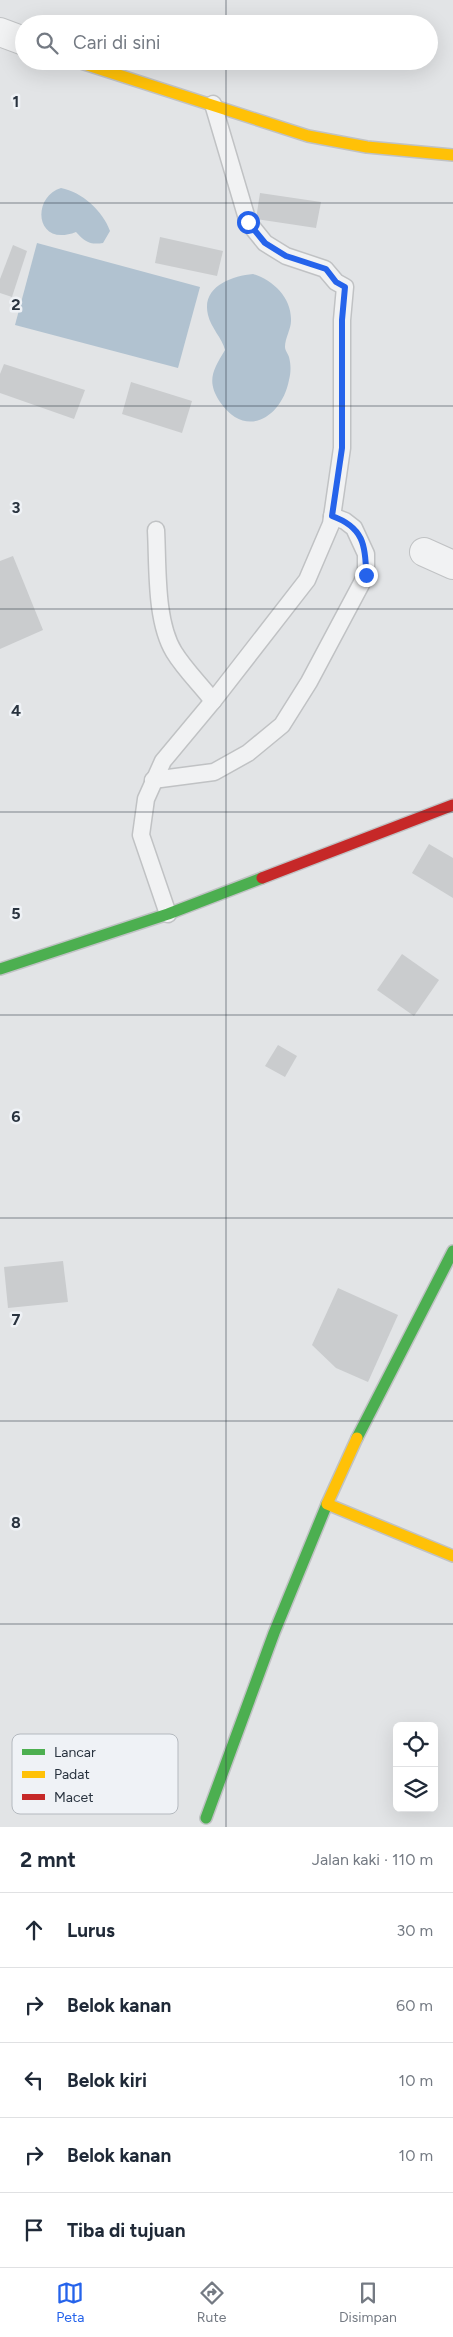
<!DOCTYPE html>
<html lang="id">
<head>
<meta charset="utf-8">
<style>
	:root { --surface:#fff; --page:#f6f6f7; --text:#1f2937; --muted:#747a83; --line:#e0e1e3; --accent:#2563eb }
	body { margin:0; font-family:Figtree,sans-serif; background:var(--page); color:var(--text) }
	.controls { position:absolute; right:15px; bottom:15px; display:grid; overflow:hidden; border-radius:8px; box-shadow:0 5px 20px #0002 }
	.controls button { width:45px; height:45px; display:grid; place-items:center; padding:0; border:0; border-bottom:1px solid var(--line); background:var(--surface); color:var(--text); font:25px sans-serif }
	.stop { position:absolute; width:15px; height:15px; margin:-11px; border:4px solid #2563eb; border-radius:50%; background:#fff }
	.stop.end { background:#2563eb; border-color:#fff; box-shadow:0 1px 5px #0008 }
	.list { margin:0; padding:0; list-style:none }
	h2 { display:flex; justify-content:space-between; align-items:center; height:65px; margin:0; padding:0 20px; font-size:21px }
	h2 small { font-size:16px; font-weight:400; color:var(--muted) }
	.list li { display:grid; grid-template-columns:32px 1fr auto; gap:15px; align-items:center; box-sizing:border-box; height:75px; padding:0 20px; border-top:1px solid var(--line) }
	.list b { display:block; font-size:19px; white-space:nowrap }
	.list em { font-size:16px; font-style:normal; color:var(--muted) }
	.icon { flex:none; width:28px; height:28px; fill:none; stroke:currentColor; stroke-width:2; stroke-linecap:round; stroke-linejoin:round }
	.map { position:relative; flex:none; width:453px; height:1827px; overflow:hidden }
	.search { position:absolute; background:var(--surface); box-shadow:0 5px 20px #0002; left:15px; right:15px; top:15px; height:55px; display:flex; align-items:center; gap:12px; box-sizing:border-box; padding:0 18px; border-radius:28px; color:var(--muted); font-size:19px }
	.sheet { height:440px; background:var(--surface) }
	nav { display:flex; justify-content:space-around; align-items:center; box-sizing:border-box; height:70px; border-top:1px solid var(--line); background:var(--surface); font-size:14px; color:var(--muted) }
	nav a { display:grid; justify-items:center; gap:2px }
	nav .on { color:var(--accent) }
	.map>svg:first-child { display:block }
	.water { fill:#b1c2d0 }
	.building { fill:#caccce }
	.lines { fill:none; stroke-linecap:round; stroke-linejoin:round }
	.lane-casing { stroke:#c0c2c4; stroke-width:19 }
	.street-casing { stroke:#c0c2c4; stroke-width:30 }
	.fast-casing { stroke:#c0c2c4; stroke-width:14 }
	.slow-casing { stroke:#c0c2c4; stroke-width:14 }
	.jam-casing { stroke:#c0c2c4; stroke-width:14 }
	.lane { stroke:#f1f2f3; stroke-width:16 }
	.street { stroke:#f1f2f3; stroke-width:28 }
	.fast { stroke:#4caf50; stroke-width:11 }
	.slow { stroke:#ffc107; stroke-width:11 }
	.jam { stroke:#c62828; stroke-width:11 }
	.route { stroke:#2563eb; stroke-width:6 }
	.grid { fill:none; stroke:#29333f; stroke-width:1; stroke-opacity:0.55 }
	.key { fill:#eff2f6; stroke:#b4b9bf; stroke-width:1 }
	.key-label { font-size:14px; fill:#29333f }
	.grid-label { font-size:16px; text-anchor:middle; font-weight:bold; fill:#29333f; stroke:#eff2f6; stroke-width:5; stroke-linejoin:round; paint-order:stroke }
</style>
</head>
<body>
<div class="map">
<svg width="453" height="1827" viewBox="0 0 453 1827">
	<rect width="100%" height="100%" fill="#e2e4e6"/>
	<g class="water">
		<path d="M61 188C82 192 103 211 110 231L103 243C90 245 85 242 76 232 35 248 31 197 61 188Z"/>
		<polygon points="37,243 200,287 178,368 15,325"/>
		<path d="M253 274C273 280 292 298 291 321 291 329 285 338 285 347 285 350 288 354 289 357 291 365 291 372 289 380 282 417 246 440 220 402 206 381 213 370 225 350 222 338 211 328 208 315 201 287 231 276 253 274Z"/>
	</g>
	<g class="building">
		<polygon points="260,193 321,202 316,228 256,219"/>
		<polygon points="160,237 223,251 217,276 155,263"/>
		<polygon points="13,245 27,251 12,297 0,293 0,279"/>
		<polygon points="4,364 85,390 74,419 0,393 0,374"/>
		<polygon points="131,382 192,401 182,433 122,414"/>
		<polygon points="13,556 43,630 0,649 0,561"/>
		<polygon points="429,844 453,858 453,898 412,873"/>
		<polygon points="402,954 439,980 414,1016 377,990"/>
		<polygon points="278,1045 297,1056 285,1077 265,1066"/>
		<polygon points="63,1261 68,1302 8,1308 4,1267"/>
		<polygon points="338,1288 398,1315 368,1382 336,1368 312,1345"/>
	</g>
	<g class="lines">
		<g class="lane-casing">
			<g id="lane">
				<path d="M156 530C158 566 155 621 174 652 185 670 201 685 213 701"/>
				<polyline points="153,780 214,772 248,753 282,725 309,682 366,575 366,554 354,528 345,521 332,516"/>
				<polyline points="168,914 141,835 146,799 163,761 213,701 307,580 331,524 342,448 342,320 345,287 336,282 325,269 286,256 265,243 248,222 213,104"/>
			</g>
		</g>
		<g class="street-casing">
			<g id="street">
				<polyline points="0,32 24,41"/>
				<polyline points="424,552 453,565"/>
			</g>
		</g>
		<g class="fast-casing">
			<g id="fast">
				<polyline points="0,969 168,914 262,878"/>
				<polyline points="357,1438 453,1251"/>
				<polyline points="206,1818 274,1633 327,1504"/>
			</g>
		</g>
		<g class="slow-casing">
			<g id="slow">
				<polyline points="75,61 308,136 367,147 453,155"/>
				<polyline points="357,1438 327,1504 453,1556"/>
			</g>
		</g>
		<g class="jam-casing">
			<polyline id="jam" points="262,878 453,805"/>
		</g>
		<use href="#lane" class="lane"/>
		<use href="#street" class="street"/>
		<use href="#fast" class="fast"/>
		<use href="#slow" class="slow"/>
		<use href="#jam" class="jam"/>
	</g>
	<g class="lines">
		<path class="route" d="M248 222 265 243 286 256 326 269 336 282 345 287 342 320V448L332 516C363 527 366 545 366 575"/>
	</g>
	<path class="grid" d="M226 0V24M226 61V1827M0 203H453M0 406H453M0 609H453M0 812H453M0 1015H453M0 1218H453M0 1421H453M0 1624H453"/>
	<rect x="12" y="1734" width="166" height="80" rx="8" class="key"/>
	<rect x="22" y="1749" width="23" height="6" fill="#4caf50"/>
	<rect x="22" y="1771" width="23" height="7" fill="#ffc107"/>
	<rect x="22" y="1794" width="23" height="6" fill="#c62828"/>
	<g class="key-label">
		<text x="54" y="1757">Lancar</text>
		<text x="54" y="1779">Padat</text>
		<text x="54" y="1802">Macet</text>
	</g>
	<g class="grid-label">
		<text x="16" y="107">1</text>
		<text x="16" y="310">2</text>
		<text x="16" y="513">3</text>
		<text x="16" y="716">4</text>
		<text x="16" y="919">5</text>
		<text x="16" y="1122">6</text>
		<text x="16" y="1325">7</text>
		<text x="16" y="1528">8</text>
	</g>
</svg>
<div class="controls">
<button><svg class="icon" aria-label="locate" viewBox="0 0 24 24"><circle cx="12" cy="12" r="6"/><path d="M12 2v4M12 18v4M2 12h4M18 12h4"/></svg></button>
<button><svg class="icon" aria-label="layers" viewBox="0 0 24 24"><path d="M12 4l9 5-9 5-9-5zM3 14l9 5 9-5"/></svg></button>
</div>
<div class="stop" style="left:248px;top:222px"></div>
<div class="stop end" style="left:366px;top:575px"></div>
<div class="search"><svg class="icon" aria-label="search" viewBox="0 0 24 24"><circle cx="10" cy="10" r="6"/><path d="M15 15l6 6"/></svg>Cari di sini</div>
</div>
<section class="sheet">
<h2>2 mnt<small>Jalan kaki · 110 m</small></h2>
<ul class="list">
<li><svg class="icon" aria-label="ahead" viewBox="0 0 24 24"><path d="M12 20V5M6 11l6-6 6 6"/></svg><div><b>Lurus</b></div><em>30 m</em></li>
<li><svg class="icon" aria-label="right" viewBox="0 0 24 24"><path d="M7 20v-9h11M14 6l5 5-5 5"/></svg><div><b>Belok kanan</b></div><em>60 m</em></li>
<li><svg class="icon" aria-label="left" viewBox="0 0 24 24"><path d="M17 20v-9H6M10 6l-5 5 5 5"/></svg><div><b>Belok kiri</b></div><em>10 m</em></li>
<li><svg class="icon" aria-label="right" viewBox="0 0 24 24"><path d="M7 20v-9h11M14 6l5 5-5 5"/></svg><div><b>Belok kanan</b></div><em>10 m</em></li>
<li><svg class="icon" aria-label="arrive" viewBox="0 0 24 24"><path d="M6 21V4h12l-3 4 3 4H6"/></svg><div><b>Tiba di tujuan</b></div></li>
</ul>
</section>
<nav>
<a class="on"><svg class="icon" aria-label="map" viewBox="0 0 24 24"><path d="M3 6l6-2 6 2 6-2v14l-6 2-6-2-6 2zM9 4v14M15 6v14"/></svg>Peta</a>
<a><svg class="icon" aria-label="directions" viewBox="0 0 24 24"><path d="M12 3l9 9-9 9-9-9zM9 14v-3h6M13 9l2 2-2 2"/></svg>Rute</a>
<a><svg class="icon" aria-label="saved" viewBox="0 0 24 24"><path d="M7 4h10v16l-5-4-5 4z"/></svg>Disimpan</a>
</nav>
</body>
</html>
